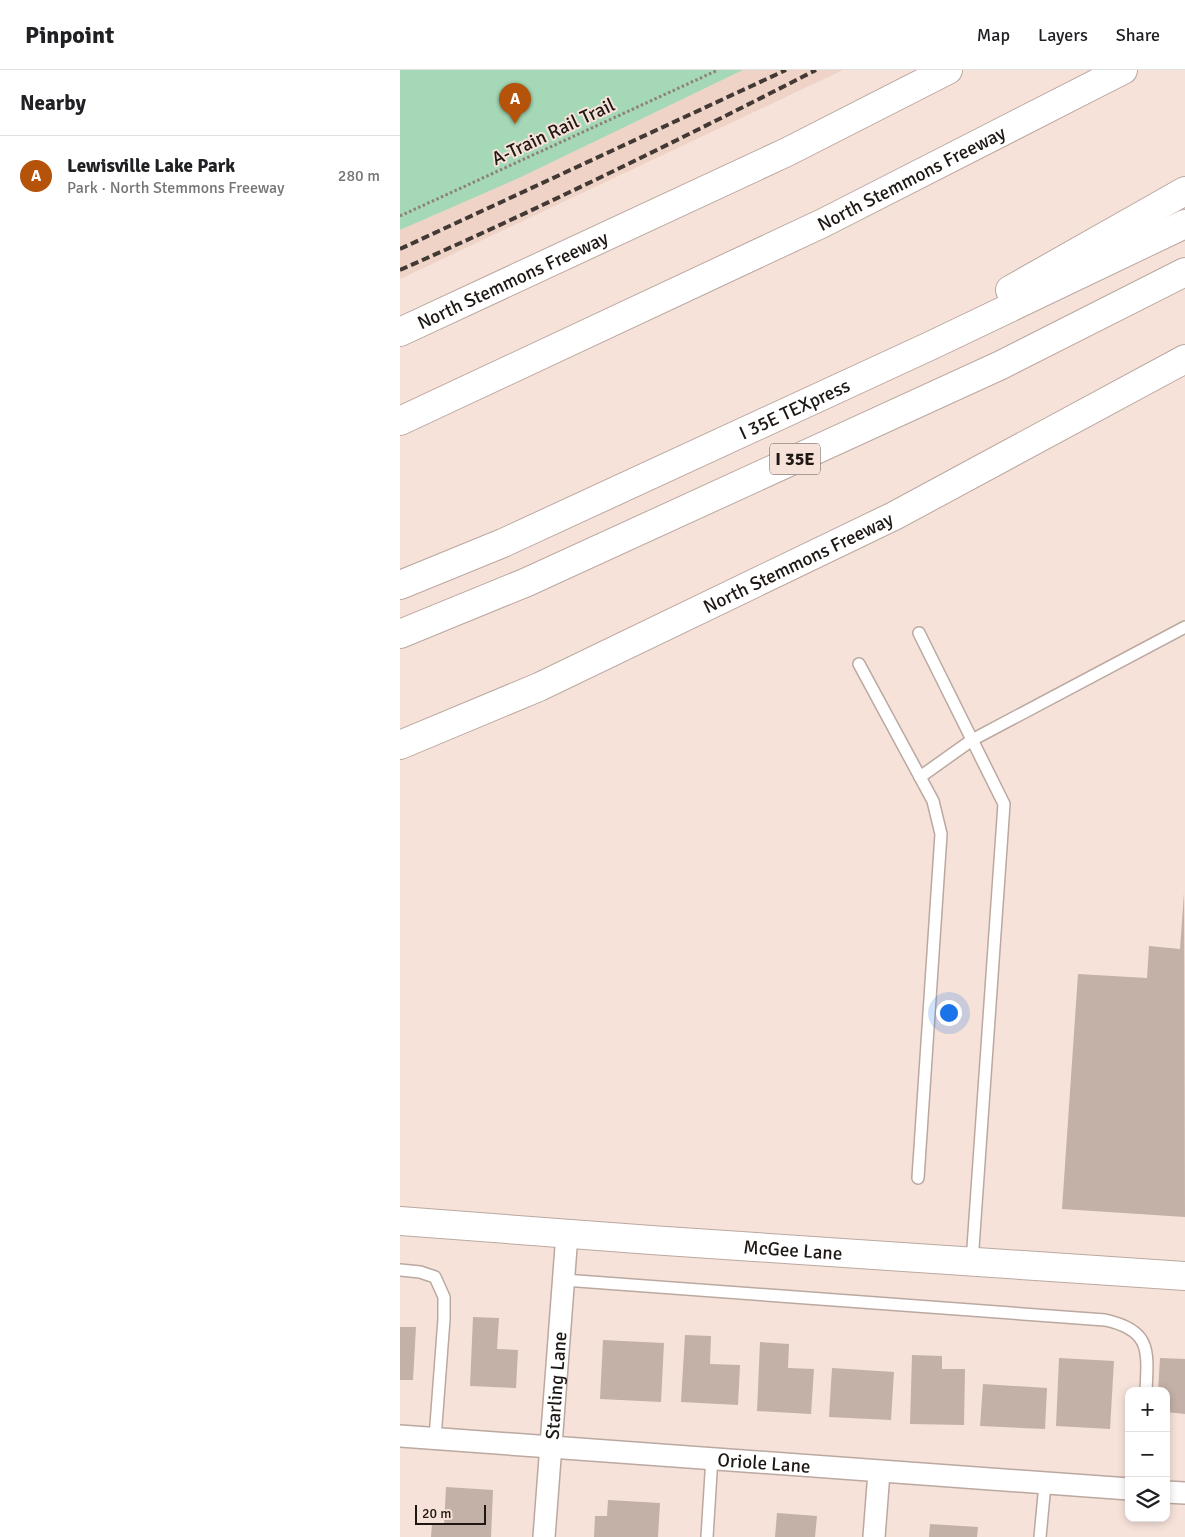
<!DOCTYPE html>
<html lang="en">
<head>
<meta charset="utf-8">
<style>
	:root { --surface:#fff; --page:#f2f2f2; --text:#202124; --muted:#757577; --line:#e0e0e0; --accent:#b45309 }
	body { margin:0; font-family:Signika,sans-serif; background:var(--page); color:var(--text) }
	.controls { position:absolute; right:15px; bottom:15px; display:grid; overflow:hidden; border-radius:10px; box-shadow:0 2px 8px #0003 }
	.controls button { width:45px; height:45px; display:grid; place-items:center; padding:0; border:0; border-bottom:1px solid var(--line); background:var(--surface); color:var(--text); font:25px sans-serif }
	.scale { position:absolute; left:15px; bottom:12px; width:71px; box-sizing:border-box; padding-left:5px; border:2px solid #1e1714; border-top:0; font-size:14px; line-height:18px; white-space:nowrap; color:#1e1714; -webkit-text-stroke:4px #f6e2d9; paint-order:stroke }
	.you { position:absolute; left:548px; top:942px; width:18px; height:18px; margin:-12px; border:4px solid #fff; border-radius:50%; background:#1a73e8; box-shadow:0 0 0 8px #1a73e833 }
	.badge { display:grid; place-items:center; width:32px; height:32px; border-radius:50%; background:var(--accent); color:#fff; font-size:16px; font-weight:700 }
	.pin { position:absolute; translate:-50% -41px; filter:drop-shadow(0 1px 2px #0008) }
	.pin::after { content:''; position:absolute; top:26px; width:18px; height:15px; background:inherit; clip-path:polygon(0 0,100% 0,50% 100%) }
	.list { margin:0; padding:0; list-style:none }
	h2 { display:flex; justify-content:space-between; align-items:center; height:65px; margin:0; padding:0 20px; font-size:21px }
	h2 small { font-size:16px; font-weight:400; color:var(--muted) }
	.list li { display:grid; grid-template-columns:32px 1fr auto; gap:15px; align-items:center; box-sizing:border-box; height:80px; padding:0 20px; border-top:1px solid var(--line) }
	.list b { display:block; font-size:19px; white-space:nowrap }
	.list p { margin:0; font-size:16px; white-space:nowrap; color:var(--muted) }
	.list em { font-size:16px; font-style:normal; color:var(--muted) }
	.icon { flex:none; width:28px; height:28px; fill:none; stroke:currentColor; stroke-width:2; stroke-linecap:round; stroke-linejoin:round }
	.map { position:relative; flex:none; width:785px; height:1467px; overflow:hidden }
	header { display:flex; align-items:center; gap:30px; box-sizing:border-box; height:70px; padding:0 25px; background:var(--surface); border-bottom:1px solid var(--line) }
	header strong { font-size:24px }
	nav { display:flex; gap:28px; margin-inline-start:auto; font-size:18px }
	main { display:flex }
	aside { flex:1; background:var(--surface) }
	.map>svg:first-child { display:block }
	.built { fill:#efd3c7 }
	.green { fill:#a5d8b7 }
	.building { fill:#c3b0a7 }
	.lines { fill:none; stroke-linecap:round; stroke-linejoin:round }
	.lane-casing { stroke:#bba8a0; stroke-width:14 }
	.street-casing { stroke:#bba8a0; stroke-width:24 }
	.secondary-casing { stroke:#bba8a0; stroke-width:30 }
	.highway-casing { stroke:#bba8a0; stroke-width:30 }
	.path { stroke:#8e807a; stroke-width:3; stroke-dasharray:2.5 2.5; stroke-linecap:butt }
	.lane { stroke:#fff; stroke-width:11 }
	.street { stroke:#fff; stroke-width:21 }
	.secondary { stroke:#fff; stroke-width:28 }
	.highway { stroke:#fff; stroke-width:28 }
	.rail { stroke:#423935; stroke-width:4; stroke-dasharray:8 4; stroke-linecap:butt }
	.labels { text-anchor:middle; stroke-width:4; stroke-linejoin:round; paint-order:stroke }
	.shield { fill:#f6e2d9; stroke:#5f544f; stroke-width:1 }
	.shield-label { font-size:18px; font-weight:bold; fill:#1e1714 }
	.street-label { font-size:19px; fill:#1e1714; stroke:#f6e2d9 }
</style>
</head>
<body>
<header>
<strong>Pinpoint</strong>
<nav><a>Map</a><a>Layers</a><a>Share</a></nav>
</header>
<main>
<aside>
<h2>Nearby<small></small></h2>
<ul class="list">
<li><span class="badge">A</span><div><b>Lewisville Lake Park</b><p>Park · North Stemmons Freeway</p></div><em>280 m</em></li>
</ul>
</aside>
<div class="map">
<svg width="785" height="1467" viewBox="0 0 785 1467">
	<rect width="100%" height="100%" fill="#f6e2d9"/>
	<polygon class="built" points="343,0 443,0 0,209 0,160 119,108"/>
	<polygon class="green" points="0,0 343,0 119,108 0,160"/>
	<g class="building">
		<polygon points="784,823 785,1147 662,1139 678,904 747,908 749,876 780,879"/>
		<polygon points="73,1247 99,1248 97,1279 118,1280 116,1318 70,1316"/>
		<polygon points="0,1257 16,1257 13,1310 0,1310"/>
		<polygon points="285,1265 311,1266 310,1294 340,1295 338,1335 281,1332"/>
		<polygon points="203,1270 264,1273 261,1332 200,1329"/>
		<polygon points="360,1272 389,1274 388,1298 414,1299 411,1344 357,1341"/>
		<polygon points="512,1285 542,1286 542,1299 565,1299 564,1355 510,1354"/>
		<polygon points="659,1288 714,1291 710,1359 656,1356"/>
		<polygon points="760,1288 785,1289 785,1344 766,1342 766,1321 758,1321"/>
		<polygon points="432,1298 494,1302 491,1350 429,1347"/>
		<polygon points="583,1314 647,1318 645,1359 580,1356"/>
		<polygon points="46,1417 93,1420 91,1467 31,1467 32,1454 44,1455"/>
		<polygon points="208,1430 260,1433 258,1467 194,1467 195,1446 207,1446"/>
		<polygon points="377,1443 417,1446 415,1467 375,1467"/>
		<polygon points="530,1454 578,1457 577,1467 529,1467"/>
	</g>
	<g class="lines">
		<g class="lane-casing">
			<g id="lane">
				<polyline points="519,563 604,734 572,1192"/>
				<polyline points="459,594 533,731 541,764 518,1108"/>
				<polyline points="520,707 572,670 785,557"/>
				<polyline points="0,1200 20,1202 35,1207 44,1227 44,1249 35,1368"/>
				<path d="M164 1210 705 1250C751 1260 748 1280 746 1321"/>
				<polyline points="307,1467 312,1387"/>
				<polyline points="640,1467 645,1414"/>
			</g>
		</g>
		<g class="street-casing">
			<g id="street">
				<path id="s1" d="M0 1366 729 1419"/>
				<polyline points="766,1422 785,1423"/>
				<path id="s2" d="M144 1467 167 1164"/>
				<polyline points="474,1467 479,1402"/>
			</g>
		</g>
		<g class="secondary-casing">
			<g id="secondary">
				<path id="s3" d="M0 262 387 82 548 0"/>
				<path id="s4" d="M0 675 139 617 494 446 785 289"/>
				<path id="s5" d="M0 1151 251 1170 785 1206"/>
			</g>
		</g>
		<g class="highway-casing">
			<g id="highway">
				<polyline points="610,220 785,121"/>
				<path id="s6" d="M0 351 423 153 723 0"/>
				<path id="s7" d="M0 515 103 473 532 275 785 154"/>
				<polyline points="0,564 127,512 601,295 785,202"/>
			</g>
		</g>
		<polyline class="path" points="0,146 318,0"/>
		<use href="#lane" class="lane"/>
		<use href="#street" class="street"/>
		<use href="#secondary" class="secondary"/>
		<use href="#highway" class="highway"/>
		<g class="rail">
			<polyline points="0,179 386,0"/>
			<path d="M0 200C141 138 279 70 416 0"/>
		</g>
	</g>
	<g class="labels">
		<rect class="shield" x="370" y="373.5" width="50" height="31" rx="4"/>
		<g class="shield-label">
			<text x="395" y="395">I 35E</text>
		</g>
		<g class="street-label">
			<text transform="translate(153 61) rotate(-25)" y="7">A-Train Rail Trail</text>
			<text dy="7" stroke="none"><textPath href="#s6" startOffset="566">North Stemmons Freeway</textPath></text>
			<text dy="7" stroke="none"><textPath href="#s3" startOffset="124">North Stemmons Freeway</textPath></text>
			<text dy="7" stroke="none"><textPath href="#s7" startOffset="432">I 35E TEXpress</textPath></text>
			<text dy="7" stroke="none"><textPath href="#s4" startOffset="438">North Stemmons Freeway</textPath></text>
			<text dy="7" stroke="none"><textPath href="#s5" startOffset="394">McGee Lane</textPath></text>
			<text dy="7" stroke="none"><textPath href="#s2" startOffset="152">Starling Lane</textPath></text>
			<text dy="7" stroke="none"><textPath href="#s1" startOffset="365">Oriole Lane</textPath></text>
		</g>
	</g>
</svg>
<div class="controls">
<button>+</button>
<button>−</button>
<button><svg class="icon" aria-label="layers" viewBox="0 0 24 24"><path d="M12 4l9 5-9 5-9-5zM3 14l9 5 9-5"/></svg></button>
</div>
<div class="scale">20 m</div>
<div class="you"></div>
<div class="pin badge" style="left:115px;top:54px">A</div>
</div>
</main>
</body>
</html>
